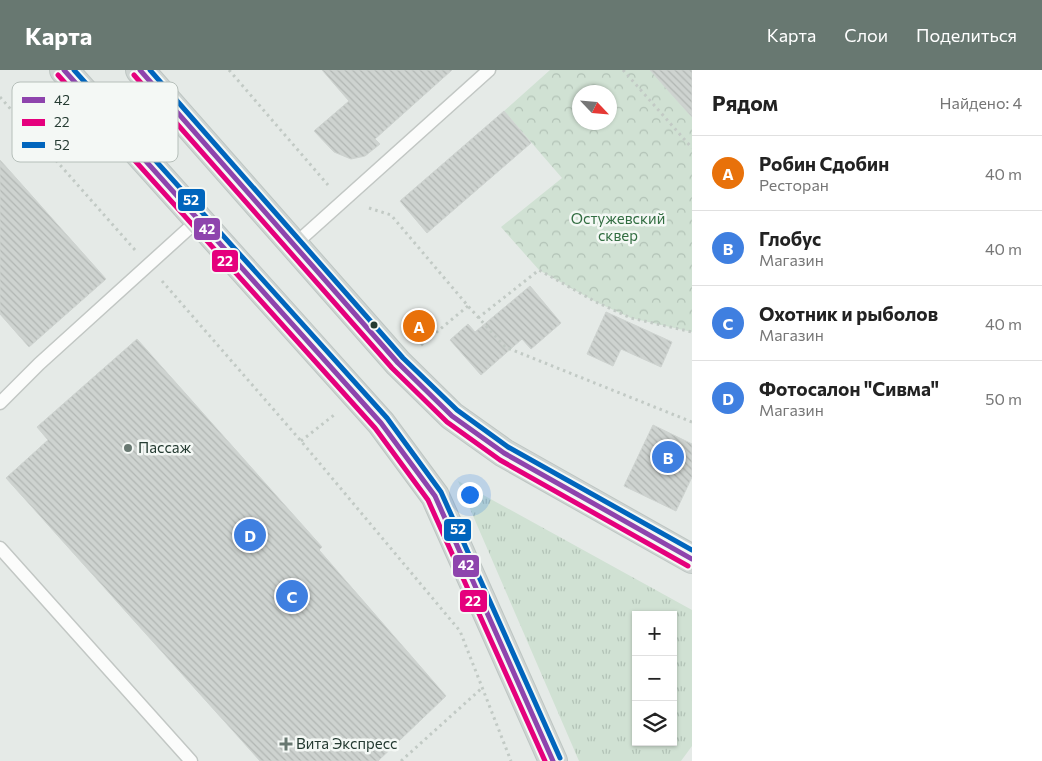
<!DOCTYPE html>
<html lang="ru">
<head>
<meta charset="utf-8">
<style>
	:root { --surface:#fff; --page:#f2f2f2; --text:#222; --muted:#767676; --line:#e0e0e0; --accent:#687871 }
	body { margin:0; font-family:Commissioner,sans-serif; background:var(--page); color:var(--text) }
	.controls { position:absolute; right:15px; bottom:15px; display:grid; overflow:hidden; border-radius:0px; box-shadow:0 1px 4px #0004 }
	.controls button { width:45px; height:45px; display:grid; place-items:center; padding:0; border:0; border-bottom:1px solid var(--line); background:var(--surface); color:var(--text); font:25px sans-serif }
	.compass { position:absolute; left:572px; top:15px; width:45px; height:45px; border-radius:50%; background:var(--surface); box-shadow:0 1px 4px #0004; rotate:116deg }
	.you { position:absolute; left:469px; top:424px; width:18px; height:18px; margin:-12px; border:4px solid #fff; border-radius:50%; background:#1a73e8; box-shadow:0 0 0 8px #1a73e833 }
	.badge { display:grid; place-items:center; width:32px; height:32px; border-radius:50%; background:var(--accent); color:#fff; font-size:16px; font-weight:700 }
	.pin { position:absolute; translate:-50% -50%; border:2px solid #fff; box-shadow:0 1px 5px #0006 }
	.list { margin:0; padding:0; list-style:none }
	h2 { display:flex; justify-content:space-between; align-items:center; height:65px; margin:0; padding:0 20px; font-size:21px }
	h2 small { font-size:16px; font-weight:400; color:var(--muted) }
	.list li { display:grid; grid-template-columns:32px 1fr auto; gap:15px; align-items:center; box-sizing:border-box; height:75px; padding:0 20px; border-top:1px solid var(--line) }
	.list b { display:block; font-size:19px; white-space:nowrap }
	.list p { margin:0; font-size:16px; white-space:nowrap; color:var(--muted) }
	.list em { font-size:16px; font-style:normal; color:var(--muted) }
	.icon { flex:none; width:28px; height:28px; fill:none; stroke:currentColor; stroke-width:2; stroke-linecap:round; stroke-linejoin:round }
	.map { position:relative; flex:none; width:692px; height:691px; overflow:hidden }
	header { display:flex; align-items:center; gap:30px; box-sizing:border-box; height:70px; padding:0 25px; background:var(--accent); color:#fff }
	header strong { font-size:24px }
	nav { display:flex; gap:28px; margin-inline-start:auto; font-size:18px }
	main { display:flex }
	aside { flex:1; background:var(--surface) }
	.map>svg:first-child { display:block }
	.grass { fill:url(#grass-tufts); fill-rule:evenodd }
	.forest { fill:url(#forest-crowns); fill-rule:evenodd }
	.building { fill:url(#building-back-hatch); stroke:#ced3d0 }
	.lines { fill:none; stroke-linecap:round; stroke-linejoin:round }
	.lane-casing { stroke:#c2c7c4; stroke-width:15 }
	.primary-casing { stroke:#bdc5c2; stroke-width:30 }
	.path { stroke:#c2cac5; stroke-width:3; stroke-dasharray:2.5 4; stroke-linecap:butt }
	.lane { stroke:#fbfcfb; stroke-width:12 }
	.primary { stroke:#cfd5d3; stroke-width:28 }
	.bus-1-casing { stroke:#f4f8f5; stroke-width:9 }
	.bus-2-casing { stroke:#f4f8f5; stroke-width:9 }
	.bus-3-casing { stroke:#f4f8f5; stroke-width:9 }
	.bus-1 { stroke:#8e44ad; stroke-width:5 }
	.bus-2 { stroke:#e5007d; stroke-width:5 }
	.bus-3 { stroke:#0065bd; stroke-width:5 }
	.bus-dot { fill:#253b32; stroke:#f4f8f5; stroke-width:2 }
	.poi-dot { fill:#687871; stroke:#f4f8f5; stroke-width:2 }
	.labels { text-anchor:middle; stroke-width:5; stroke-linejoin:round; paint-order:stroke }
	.park-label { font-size:15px; fill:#336e42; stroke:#f4f8f5 }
	.poi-label { font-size:15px; fill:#253b32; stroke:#f4f8f5; text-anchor:start }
	.key { fill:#f4f8f5; stroke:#b6bfba; stroke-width:1 }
	.key-label { font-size:14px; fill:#253b32 }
	.line-badge { stroke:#f4f8f5; stroke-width:2 }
	.badge-label { font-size:14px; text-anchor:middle; font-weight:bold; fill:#fff }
</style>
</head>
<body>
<header>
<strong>Карта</strong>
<nav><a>Карта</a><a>Слои</a><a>Поделиться</a></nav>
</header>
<main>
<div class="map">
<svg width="692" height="691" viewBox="0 0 692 691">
	<defs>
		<pattern id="grass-tufts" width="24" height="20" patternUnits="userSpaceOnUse" patternTransform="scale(1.25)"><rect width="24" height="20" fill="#d0e1d3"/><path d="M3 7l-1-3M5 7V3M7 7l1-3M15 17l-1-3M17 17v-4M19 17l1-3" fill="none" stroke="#b2c2b6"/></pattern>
		<pattern id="forest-crowns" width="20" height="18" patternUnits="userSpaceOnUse" patternTransform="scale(1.25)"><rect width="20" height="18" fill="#d0e1d3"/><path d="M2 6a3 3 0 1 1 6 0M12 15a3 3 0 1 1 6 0" fill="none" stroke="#b2c2b6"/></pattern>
		<pattern id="building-back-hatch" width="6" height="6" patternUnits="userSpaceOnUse" patternTransform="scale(1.25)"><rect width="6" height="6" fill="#ced3d0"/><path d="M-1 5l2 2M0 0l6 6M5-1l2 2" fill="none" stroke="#b1b6b3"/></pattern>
	</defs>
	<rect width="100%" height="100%" fill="#e5eae7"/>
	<path class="grass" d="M458 411 692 540V676L681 691H579ZM636 545H673V672H636Z"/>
	<path class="forest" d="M550 0H650L692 47V262L631 248 596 232 539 200 501 157 562 108 504 41ZM580 22H610V52H580Z"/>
	<g class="building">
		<polygon points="322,0 452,0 375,69 380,74 365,86 351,89 334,82 314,61 349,31"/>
		<polygon points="650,0 692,0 692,47"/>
		<polygon points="504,41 531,73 427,163 400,131"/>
		<polygon points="0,90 106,209 29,277 0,244"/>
		<polygon points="530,216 561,253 531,279 522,269 481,305 450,270 468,254 475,262"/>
		<polygon points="606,242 672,272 661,297 621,279 613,296 587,284"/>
		<polygon points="137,269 322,477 319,480 446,626 378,691 260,691 6,408 48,370 37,357"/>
		<polygon points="653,355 692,374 692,407 676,441 624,416"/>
	</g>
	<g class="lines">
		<g class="lane-casing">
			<g id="lane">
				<polyline points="294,175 489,0"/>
				<polyline points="0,333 39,294 198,150"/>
				<polyline points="0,478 191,691"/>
			</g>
		</g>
		<g class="primary-casing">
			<g id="primary">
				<polyline points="64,0 381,353 435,426 553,691"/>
				<polyline points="140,0 398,293 452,346 504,383 692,489"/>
			</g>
		</g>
		<g class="path">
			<polyline points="229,0 328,115"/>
			<polyline points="623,0 692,78"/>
			<polyline points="0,27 135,180"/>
			<polyline points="369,138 391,145 468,236 505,277 692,352"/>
			<polyline points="162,211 301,371 460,561 511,691"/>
			<polyline points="478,248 539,200 596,232 631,248 692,262"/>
			<polyline points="421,275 468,236"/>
			<polyline points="301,371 334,345"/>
			<polyline points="401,691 482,618"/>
		</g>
		<use href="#lane" class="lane"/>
		<use href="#primary" class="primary"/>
		<g class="bus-1-casing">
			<g id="bus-1">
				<polyline points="64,0 381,353 435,426 553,691"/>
				<polyline points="140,0 398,293 452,346 504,383 692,489"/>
			</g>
		</g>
		<g class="bus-2-casing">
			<g id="bus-2">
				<polyline points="58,5 375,358 428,430 545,691"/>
				<polyline points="134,5 392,298 447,352 500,390 688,496"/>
			</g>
		</g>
		<g class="bus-3-casing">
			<g id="bus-3">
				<polyline points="74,0 387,348 441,422 560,688"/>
				<polyline points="150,0 403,288 457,340 508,377 692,480"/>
			</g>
		</g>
		<use href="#bus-1" class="bus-1"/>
		<use href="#bus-2" class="bus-2"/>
		<use href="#bus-3" class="bus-3"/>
	</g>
	<circle class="bus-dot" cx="374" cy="255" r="4.5"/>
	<g class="poi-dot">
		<circle cx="128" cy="378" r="5"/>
		<path d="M283.5 666.5h5v5h5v5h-5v5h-5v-5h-5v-5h5z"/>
	</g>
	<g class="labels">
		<g class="park-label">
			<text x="618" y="154">Остужевский<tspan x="618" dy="17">сквер</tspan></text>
		</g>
		<g class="poi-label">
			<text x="138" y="383">Пассаж</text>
			<text x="296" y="679">Вита Экспресс</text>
		</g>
	</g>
	<rect x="12" y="12" width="166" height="80" rx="8" class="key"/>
	<rect x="22" y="27" width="23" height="6" fill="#8e44ad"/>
	<rect x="22" y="49" width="23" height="7" fill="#e5007d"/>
	<rect x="22" y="72" width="23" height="6" fill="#0065bd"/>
	<g class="key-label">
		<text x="54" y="35">42</text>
		<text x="54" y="57">22</text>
		<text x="54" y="80">52</text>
	</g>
	<g class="line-badge">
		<rect x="177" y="118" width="29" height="24" rx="5" fill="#0065bd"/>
		<rect x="193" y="147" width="28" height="24" rx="5" fill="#8e44ad"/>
		<rect x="211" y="179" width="28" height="24" rx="5" fill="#e5007d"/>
		<rect x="443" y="448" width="29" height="24" rx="5" fill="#0065bd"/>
		<rect x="452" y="484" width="28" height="24" rx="5" fill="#8e44ad"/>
		<rect x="459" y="519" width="29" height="24" rx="5" fill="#e5007d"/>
	</g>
	<g class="badge-label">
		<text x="191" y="135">52</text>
		<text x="207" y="164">42</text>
		<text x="225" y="196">22</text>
		<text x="458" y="464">52</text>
		<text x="466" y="500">42</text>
		<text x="473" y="536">22</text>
	</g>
</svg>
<div class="controls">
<button>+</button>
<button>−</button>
<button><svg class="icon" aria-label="layers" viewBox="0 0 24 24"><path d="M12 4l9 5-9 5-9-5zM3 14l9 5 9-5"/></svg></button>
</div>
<svg class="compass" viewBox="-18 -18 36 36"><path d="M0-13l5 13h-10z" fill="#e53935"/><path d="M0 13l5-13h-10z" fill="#767676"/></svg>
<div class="you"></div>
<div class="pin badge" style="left:419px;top:256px;background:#e8710a">A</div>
<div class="pin badge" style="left:668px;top:387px;background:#3f7fe0">B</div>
<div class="pin badge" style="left:292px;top:526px;background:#3f7fe0">C</div>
<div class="pin badge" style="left:250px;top:465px;background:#3f7fe0">D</div>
</div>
<aside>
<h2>Рядом<small>Найдено: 4</small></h2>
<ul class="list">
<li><span class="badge" style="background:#e8710a">A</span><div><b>Робин Сдобин</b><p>Ресторан</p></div><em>40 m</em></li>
<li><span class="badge" style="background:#3f7fe0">B</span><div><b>Глобус</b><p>Магазин</p></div><em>40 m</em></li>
<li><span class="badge" style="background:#3f7fe0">C</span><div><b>Охотник и рыболов</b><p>Магазин</p></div><em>40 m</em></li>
<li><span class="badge" style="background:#3f7fe0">D</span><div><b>Фотосалон &quot;Сивма&quot;</b><p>Магазин</p></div><em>50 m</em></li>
</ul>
</aside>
</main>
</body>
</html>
